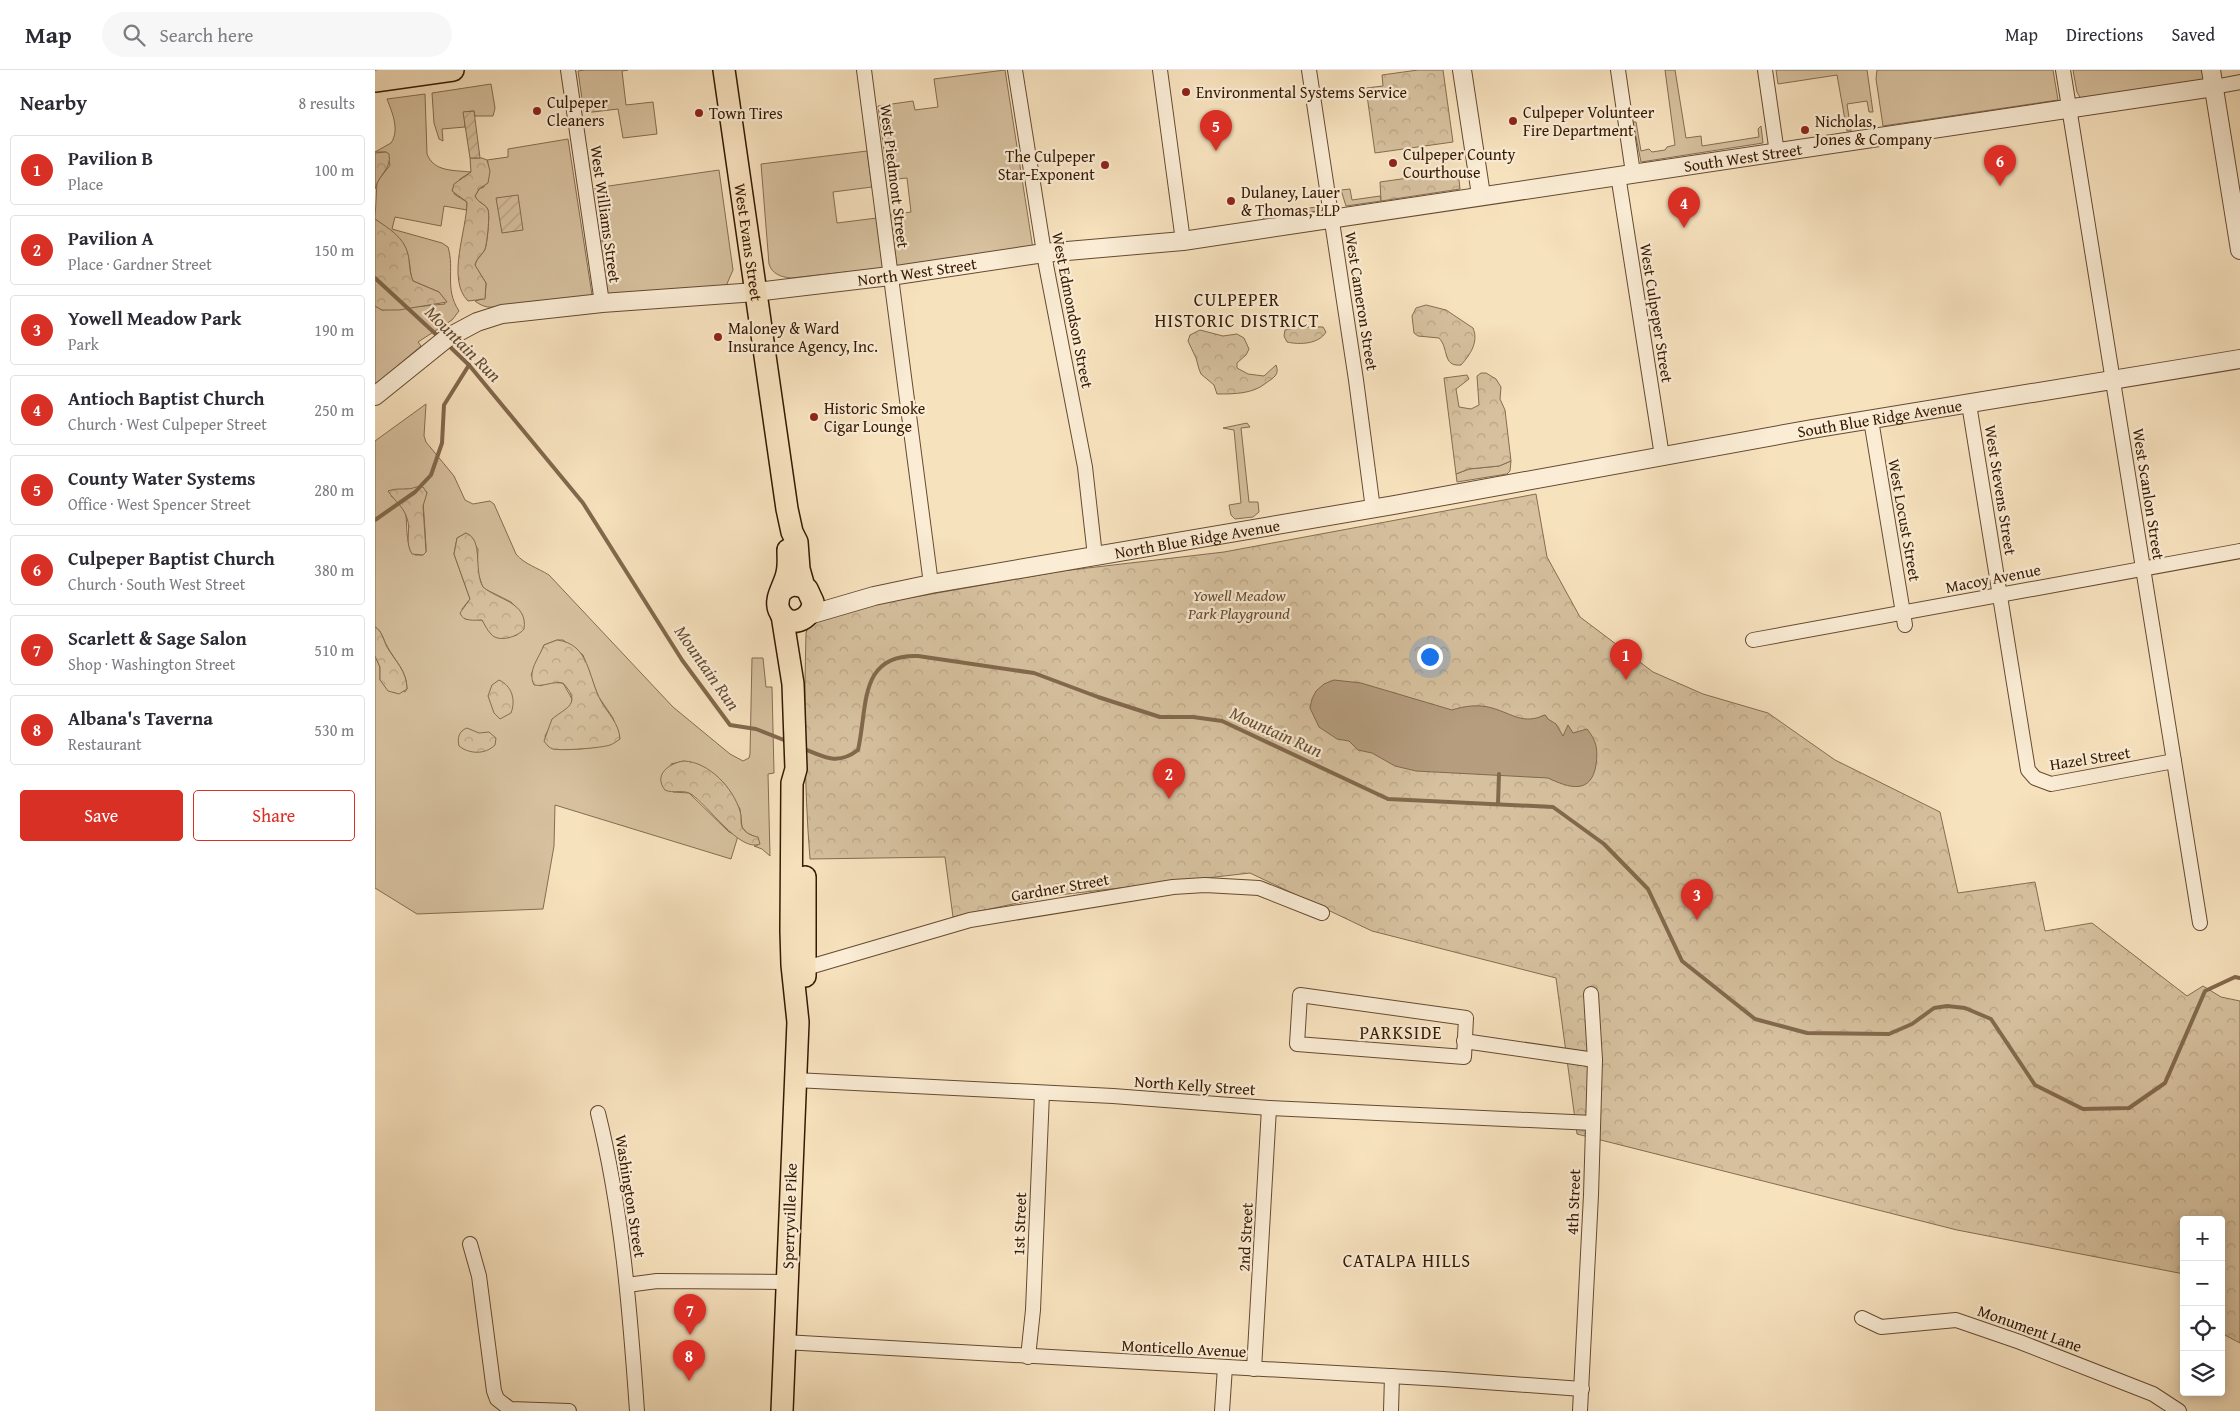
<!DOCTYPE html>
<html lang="en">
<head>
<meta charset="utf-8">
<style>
	:root { --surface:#fff; --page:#f7f7f7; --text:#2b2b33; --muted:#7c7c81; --line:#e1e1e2; --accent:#d93025 }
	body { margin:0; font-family:"Gentium Book Plus",serif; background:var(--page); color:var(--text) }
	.controls { position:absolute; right:15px; bottom:15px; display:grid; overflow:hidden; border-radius:5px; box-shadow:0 2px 12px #0003 }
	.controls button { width:45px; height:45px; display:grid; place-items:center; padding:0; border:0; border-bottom:1px solid var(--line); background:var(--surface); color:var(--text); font:25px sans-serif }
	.you { position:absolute; left:1054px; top:586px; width:18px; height:18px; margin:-12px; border:4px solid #fff; border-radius:50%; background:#1a73e8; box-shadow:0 0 0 8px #1a73e833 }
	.badge { display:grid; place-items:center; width:32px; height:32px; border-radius:50%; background:var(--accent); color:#fff; font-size:16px; font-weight:700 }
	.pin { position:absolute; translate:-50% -41px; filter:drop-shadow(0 1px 2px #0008) }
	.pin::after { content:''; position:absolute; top:26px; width:18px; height:15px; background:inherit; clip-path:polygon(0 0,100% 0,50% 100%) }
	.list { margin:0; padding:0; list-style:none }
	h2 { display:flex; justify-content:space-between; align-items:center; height:65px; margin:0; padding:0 20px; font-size:21px }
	h2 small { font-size:16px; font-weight:400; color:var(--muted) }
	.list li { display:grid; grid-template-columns:32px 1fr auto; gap:15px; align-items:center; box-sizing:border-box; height:70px; margin:0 10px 10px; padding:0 10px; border:1px solid var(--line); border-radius:5px }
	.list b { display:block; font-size:19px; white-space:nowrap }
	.list p { margin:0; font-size:16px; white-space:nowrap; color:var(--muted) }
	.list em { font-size:16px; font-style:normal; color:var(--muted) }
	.actions { display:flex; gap:10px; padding:15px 20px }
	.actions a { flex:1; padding:11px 0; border:1px solid var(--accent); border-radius:5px; text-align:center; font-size:18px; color:var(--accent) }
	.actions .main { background:var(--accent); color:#fff }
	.icon { flex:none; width:28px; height:28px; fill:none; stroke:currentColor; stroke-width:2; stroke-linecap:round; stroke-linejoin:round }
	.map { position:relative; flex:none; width:1865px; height:1341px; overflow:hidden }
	header { display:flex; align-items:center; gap:30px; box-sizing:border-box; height:70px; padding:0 25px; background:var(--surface); border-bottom:1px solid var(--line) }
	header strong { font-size:24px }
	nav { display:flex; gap:28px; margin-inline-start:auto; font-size:18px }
	.search { width:350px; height:45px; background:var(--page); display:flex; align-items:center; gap:12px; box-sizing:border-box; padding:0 18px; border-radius:28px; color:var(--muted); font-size:19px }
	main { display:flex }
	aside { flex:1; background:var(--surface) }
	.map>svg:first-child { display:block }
	.grass { fill:#d6c09e; stroke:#866c50; fill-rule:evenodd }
	.forest { fill:url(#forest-crowns); stroke:#866c50 }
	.garden { fill:url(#garden-furrows); stroke:#866c50 }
	.water { fill:#b59d7e; stroke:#82684c }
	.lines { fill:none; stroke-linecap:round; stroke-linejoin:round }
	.stream { stroke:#82684c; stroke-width:4 }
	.minor-casing { stroke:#664a30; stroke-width:16 }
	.tertiary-casing { stroke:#664a30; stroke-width:20 }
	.primary-casing { stroke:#351801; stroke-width:24 }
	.minor { stroke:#faecd5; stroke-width:14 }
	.tertiary { stroke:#faecd5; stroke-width:18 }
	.primary { stroke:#f7e2be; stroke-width:21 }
	.poi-dot { fill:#8f2418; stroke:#faecd5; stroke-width:2 }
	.labels { text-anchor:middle; stroke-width:4.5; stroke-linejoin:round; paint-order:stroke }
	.poi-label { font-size:16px; fill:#351801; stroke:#faecd5; text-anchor:start }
	.street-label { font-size:16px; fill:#351801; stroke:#faecd5 }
	.park-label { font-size:16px; font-style:italic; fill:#654a30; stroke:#faecd5 }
	.neighbourhood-label { font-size:18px; letter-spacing:1px; fill:#351801; stroke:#faecd5 }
	.water-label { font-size:18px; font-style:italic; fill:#684d33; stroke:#faecd5 }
</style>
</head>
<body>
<header>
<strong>Map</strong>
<div class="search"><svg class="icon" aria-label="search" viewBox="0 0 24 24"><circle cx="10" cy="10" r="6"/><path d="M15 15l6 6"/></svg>Search here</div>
<nav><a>Map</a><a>Directions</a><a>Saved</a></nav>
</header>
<main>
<aside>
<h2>Nearby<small>8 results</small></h2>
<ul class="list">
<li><span class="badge">1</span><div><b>Pavilion B</b><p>Place</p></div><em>100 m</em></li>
<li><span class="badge">2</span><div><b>Pavilion A</b><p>Place · Gardner Street</p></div><em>150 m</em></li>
<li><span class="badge">3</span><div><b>Yowell Meadow Park</b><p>Park</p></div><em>190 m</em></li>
<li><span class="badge">4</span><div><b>Antioch Baptist Church</b><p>Church · West Culpeper Street</p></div><em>250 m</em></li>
<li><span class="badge">5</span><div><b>County Water Systems</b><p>Office · West Spencer Street</p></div><em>280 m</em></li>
<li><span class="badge">6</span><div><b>Culpeper Baptist Church</b><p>Church · South West Street</p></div><em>380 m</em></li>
<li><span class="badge">7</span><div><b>Scarlett &amp; Sage Salon</b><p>Shop · Washington Street</p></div><em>510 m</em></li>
<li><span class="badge">8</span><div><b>Albana's Taverna</b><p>Restaurant</p></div><em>530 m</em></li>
</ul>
<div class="actions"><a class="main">Save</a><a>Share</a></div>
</aside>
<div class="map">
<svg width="1865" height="1341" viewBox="0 0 1865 1341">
	<defs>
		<pattern id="forest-crowns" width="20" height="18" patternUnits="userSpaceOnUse" patternTransform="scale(1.25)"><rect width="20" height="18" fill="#d6c09e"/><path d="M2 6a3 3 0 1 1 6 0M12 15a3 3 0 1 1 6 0" fill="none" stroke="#b8a486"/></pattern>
		<pattern id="garden-furrows" width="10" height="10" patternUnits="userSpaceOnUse" patternTransform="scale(1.25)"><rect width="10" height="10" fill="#d6c09e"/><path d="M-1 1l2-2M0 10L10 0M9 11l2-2" fill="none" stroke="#b8a486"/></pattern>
	</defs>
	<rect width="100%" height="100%" fill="#f7e2be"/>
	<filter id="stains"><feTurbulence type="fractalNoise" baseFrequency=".004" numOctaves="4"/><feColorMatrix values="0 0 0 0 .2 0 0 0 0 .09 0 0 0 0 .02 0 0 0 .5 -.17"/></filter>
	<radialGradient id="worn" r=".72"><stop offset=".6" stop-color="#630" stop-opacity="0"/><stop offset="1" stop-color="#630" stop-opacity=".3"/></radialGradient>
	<g class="grass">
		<polygon points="210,0 253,0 247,1 251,35 278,32 282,64 248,68 243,39 209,43 203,1"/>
		<polygon points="630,0 658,179 522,197 515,145 536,142 532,108 513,110 503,36 538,31 540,40 563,37 559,9"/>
		<polygon points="1290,0 1300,0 1311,68 1326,66 1327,76 1384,67 1383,59 1386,56 1388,73 1266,92 1258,52 1261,52 1266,81 1274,79 1277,82 1290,80 1292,77 1300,75"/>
		<polygon points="1401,0 1492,0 1498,42 1494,42 1492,31 1472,34 1476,61 1472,61 1462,5 1403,14"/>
		<polygon points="1502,0 1678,0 1683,30 1508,56 1501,9"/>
		<polygon points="1698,0 1827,0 1829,9 1824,11 1706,29 1702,22"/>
		<polygon points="116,14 120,38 118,46 100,46 99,41 89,42 90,57 67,59 68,71 64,69 59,53 57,23"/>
		<path d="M50 24 52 84C59 102 78 100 96 102L85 109 79 124 92 132V140L69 136 66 156 20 147 17 159 67 173 73 177C80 200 69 218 84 241L77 250 43 272 46 276 0 315V236L7 240 70 234 64 222 38 211C34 202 36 193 32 184 26 168 13 159 0 149L2 112 15 95 11 82H0L16 73C25 60 17 42 12 29Z"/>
		<path d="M193 69 217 225H219L217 229 126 236C115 238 109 238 100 231L110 228 111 213 100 196C101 188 107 186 110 179 112 174 115 146 113 140 111 134 103 133 100 126L104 119 109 117 113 92 112 90 133 87V79Z"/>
		<path d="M492 81 497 117 458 122 462 153 502 148 509 198 416 208C406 207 397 204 394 194L386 94Z"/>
		<polygon points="344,100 358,200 351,216 233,228 225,171 228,171 220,118"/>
		<polygon points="975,119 977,130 1005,126 1006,131 971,136 966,120"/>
		<polygon points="941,137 942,141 937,142 890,150 886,145"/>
		<path d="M51 334 49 366 51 372 79 406 90 430 98 434 115 431 119 434 141 484C149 494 163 498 174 505L298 637 355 684 368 691 374 688 375 684 377 588H388L391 617H397L399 703 393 704 395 786 387 779 379 776H382L383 768 372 763 367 757 365 739 348 712 309 691 296 694 298 722 314 723 354 762 363 766 356 789 180 735 179 776 168 839 42 844 0 818V586L5 597V610L30 622 32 619C32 601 20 591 12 576 8 569 7 561 0 557V371ZM30 419 52 422 48 431 51 476V482L48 485H40C38 481 33 475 33 470 29 449 37 442 16 426ZM91 463 103 479 102 500 108 518 136 532 143 539 142 565C118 571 120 568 107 550L90 549 87 539 95 529 79 484 82 468ZM182 570H188L208 585 223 626 238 648 245 669C233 678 186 683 173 676L170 666 181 646 193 640 196 635 197 629 188 613 175 612 165 616 156 605 169 575Z"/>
		<polygon points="872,353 875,357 866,358 874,432 883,432 884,442 878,447 860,449 856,445 854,435 866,433 859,360 848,358"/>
		<polygon points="1136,391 1135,401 1132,404 1082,412 1081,404 1094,399 1124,396"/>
	</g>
	<g class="forest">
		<polygon points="1043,0 1068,0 1078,72 1000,83 991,18 1008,16 1007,5"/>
		<path d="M11 82 14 84C17 99 3 105 0 119V83Z"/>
		<path d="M95 88H107L112 90 115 101 113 113 104 119 100 126C103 133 111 134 113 140 115 146 112 174 110 179 107 186 101 188 100 195L111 213 110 229 93 231C71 209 92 160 92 132L77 121 79 114 96 102Z"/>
		<polygon points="1083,101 1085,119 1006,131 1005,112"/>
		<path d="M0 149C13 158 29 167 33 184 35 193 34 202 38 211L64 222 72 232 24 240H7L0 236Z"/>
		<path d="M1051 235 1071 240 1098 258C1104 272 1095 285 1086 295 1067 297 1074 278 1064 268L1043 266 1039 263 1037 246 1041 238Z"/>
		<path d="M923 257H948L951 262C944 274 925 275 912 272L909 266 910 260Z"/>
		<path d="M825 260 848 266 862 264 869 268 874 279 871 285 862 293V298L873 304 889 306 901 295C905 305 898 308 891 313 878 324 859 324 842 324L839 315 826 304 824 299 821 288 813 271 815 265Z"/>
		<polygon points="1111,303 1121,309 1126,317 1125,329 1130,340 1136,391 1124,396 1094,399 1081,404 1069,308 1092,305 1094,309 1081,319 1084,337 1096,339 1104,335 1102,306 1106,303"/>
		<path d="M41 417H48L52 423 48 436 51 482 48 485 37 484C30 473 35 463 33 452 30 437 20 432 13 421 23 417 32 421 41 417Z"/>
		<path d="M1161 424 1172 487 1205 547 1278 602 1328 624 1393 643 1460 690 1565 742 1583 823 1660 812 1670 861 1717 853 1812 926 1828 916 1846 927 1865 931V1273L1846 1263V1150H1809V1204L1582 1160 1202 1064 1181 908 997 861 875 803 675 826 578 847 570 787 435 789C429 714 429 639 431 563L435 552 443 544 687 501 849 482Z"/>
		<path d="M91 463C109 470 98 499 108 517 123 530 153 532 149 559 143 567 123 573 116 564 112 560 110 555 107 550 99 550 88 552 85 543L95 529 79 484 82 468Z"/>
		<path d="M0 557C7 561 8 569 12 577 20 591 32 601 32 619L24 624 13 621 5 610V597L0 586Z"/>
		<path d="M182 570C215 574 213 608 226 631 233 644 244 653 245 669 242 671 238 674 235 675 227 678 186 681 178 679 174 678 172 675 169 671L177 649C192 637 207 634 188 613 177 611 169 617 159 615 152 601 164 588 169 575Z"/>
		<path d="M124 610C137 616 141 630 136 643L125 649 119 643 113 626 117 615Z"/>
		<path d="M92 658 104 663 114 662 121 668 120 675C110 685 94 684 84 676 82 668 84 661 92 658Z"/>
		<path d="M309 691C334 692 358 718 365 741 367 746 365 752 367 757 370 763 377 766 383 767L385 774C365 783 332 734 316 724 308 719 298 724 290 720 278 705 294 693 309 691Z"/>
	</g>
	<g class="garden">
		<polygon points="99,41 105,88 95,88 88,42"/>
		<polygon points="143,125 148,160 127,163 121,128"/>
	</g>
	<path class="water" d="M959 610 986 613 1077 640C1089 636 1104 634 1117 638 1138 644 1148 655 1170 645L1173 649 1181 654 1188 666 1193 655 1198 663 1212 659C1222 671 1223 680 1221 695 1216 725 1194 718 1173 708L1041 701 1020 696 997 683 983 680 974 671 962 669 944 657 935 638 937 629 941 621 949 614Z"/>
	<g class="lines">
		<g class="stream">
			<polyline points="0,208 65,268"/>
			<polyline points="72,274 94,295 208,433 307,590 355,655 381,659 414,672"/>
			<polyline points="0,450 40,422 56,405 67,373 69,335 94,295"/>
			<path d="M427 678C449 687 462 696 483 680 493 637 483 584 543 586L659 603 723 627 785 647H818L847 651 1013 729 1178 737 1229 774 1273 819 1307 891 1380 949 1432 963 1514 964 1537 954 1559 938 1572 936 1590 938 1616 949 1660 1015 1708 1039 1754 1038 1790 1013 1830 921 1860 907 1865 908"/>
			<polyline points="1123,734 1124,704"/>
		</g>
		<g class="minor-casing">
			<g id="minor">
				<polyline points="193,0 227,233"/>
				<polyline points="489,0 556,514"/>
				<polyline points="640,0 671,195 710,397 720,486"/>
				<polyline points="785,0 808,171"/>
				<polyline points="934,0 981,310 998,439"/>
				<polyline points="1243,0 1258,103"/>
				<polyline points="1390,0 1402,83"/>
				<polyline points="1688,0 1825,853"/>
				<polyline points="1839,17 1865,12"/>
				<polyline points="1243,105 1287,386"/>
				<polyline points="1594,334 1653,700 1660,708 1676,714 1799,691"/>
				<polyline points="1496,350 1530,555"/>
				<polyline points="1378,570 1865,481"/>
				<polyline points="431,898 595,850 798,817 830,815 884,818 947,843"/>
				<polygon points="925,925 1091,948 1089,987 922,974"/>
				<polyline points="1089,971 1220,990"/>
				<polyline points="420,1010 738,1026 894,1038 1218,1053"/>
				<path d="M223 1043C247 1140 255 1241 262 1341"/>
				<polyline points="95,1174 104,1206 119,1321 122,1329 135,1339 194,1341"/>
				<polyline points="252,1215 282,1211 411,1212"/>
				<polyline points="1487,1248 1506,1257 1581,1250 1645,1272 1778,1324 1804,1341"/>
				<polyline points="409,1272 1068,1309 1207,1319"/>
				<polyline points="653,1287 658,1240 667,1023"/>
				<polyline points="879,1299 894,1038"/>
				<polyline points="847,1341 850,1297"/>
				<polyline points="1016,1341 1017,1306"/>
				<polyline points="1205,1341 1216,1125 1220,990 1216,924"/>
			</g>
		</g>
		<g class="tertiary-casing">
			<g id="tertiary">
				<polyline points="1087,0 1106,125"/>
				<polyline points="1836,0 1865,180"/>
				<path id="s1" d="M0 326 72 268 102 252 127 244 227 233 381 222 515 206 669 183 808 171 1839 17"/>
				<path id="s2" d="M434 545 499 526 556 514 1019 435 1437 359 1865 289"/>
			</g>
		</g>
		<g class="primary-casing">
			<g id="primary">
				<path id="s3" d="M349 0 412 439 417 462 422 472 424 499 429 517"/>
				<polyline points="0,11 78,0"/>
				<path d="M406 522C413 514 422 513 432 519L438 532C437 551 412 560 404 540 399 528 410 515 412 503 414 495 413 488 413 480"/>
				<polyline points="407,545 418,614 421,699 417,713 416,861 417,895 423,952 407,1341"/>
				<polyline points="430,807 430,906"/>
			</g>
		</g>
		<use href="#minor" class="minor"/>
		<use href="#tertiary" class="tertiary"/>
		<use href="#primary" class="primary"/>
	</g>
	<g class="poi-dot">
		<circle cx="811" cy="22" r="5"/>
		<circle cx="162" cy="41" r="5"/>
		<circle cx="324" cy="43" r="5"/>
		<circle cx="1138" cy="51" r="5"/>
		<circle cx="1430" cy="60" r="5"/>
		<circle cx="1018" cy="93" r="5"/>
		<circle cx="730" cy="95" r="5"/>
		<circle cx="856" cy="131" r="5"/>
		<circle cx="343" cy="267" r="5"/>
		<circle cx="439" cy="347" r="5"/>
	</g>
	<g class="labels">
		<g class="poi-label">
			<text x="821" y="28">Environmental Systems Service</text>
			<text x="172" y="38">Culpeper<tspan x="172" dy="18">Cleaners</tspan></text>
			<text x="1148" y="48">Culpeper Volunteer<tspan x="1148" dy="18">Fire Department</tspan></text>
			<text x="334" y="49">Town Tires</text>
			<text x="1440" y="57">Nicholas,<tspan x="1440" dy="18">Jones &amp; Company</tspan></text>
			<text x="1028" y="90">Culpeper County<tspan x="1028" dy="18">Courthouse</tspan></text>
			<text x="720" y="92" text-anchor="end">The Culpeper<tspan x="720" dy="18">Star-Exponent</tspan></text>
			<text x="866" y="128">Dulaney, Lauer<tspan x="866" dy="18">&amp; Thomas, LLP</tspan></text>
			<text x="353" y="264">Maloney &amp; Ward<tspan x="353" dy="18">Insurance Agency, Inc.</tspan></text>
			<text x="449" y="344">Historic Smoke<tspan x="449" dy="18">Cigar Lounge</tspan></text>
		</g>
		<g class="street-label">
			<text dy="6" stroke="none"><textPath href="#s1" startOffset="1404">South West Street</textPath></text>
			<text transform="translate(520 106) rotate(83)" y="6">West Piedmont Street</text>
			<text transform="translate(231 144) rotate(82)" y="6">West Williams Street</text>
			<text dy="6" stroke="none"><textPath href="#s3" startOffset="174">West Evans Street</textPath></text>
			<text dy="6" stroke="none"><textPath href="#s1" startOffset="570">North West Street</textPath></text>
			<text transform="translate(987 231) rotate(81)" y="6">West Cameron Street</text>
			<text transform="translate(698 240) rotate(79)" y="6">West Edmondson Street</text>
			<text transform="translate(1282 243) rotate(81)" y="6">West Culpeper Street</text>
			<text dy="6" stroke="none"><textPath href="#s2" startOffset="1089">South Blue Ridge Avenue</textPath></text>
			<text transform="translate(1626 420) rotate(81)" y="6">West Stevens Street</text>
			<text transform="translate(1774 424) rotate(81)" y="6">West Scanlon Street</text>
			<text transform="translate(1530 450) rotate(80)" y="6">West Locust Street</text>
			<text dy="6" stroke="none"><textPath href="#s2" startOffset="396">North Blue Ridge Avenue</textPath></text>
			<text transform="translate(1618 508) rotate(-11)" y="6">Macoy Avenue</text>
			<text transform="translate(1715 688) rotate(-9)" y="6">Hazel Street</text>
			<text transform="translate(685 817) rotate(-10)" y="6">Gardner Street</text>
			<text transform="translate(820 1015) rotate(4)" y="6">North Kelly Street</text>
			<text transform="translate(256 1126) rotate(81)" y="6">Washington Street</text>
			<text transform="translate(1198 1132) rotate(-88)" y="6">4th Street</text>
			<text transform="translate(414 1146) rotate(-88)" y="6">Sperryville Pike</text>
			<text transform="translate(644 1154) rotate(-88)" y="6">1st Street</text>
			<text transform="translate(870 1167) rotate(-87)" y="6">2nd Street</text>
			<text transform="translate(1655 1258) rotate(20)" y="6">Monument Lane</text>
			<text transform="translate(809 1278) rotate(3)" y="6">Monticello Avenue</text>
		</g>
		<g class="park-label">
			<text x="864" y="531">Yowell Meadow<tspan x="864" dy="18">Park Playground</tspan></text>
		</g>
		<g class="neighbourhood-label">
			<text x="862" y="236">CULPEPER<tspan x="862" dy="21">HISTORIC DISTRICT</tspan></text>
			<text x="1026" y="969">PARKSIDE</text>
			<text x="1032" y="1197">CATALPA HILLS</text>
		</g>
		<g class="water-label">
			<text transform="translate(88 274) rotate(45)" y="6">Mountain Run</text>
			<text transform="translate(332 598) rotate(55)" y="6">Mountain Run</text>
			<text transform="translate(901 662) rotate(24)" y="6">Mountain Run</text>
		</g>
	</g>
	<rect width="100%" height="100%" filter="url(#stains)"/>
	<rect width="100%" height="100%" fill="url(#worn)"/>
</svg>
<div class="controls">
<button>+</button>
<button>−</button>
<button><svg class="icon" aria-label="locate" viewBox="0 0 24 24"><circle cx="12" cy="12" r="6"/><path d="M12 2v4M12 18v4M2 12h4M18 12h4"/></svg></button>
<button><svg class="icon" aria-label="layers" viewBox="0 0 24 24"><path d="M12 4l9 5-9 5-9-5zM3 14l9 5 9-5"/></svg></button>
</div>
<div class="you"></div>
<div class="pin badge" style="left:1251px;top:610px">1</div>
<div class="pin badge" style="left:794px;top:729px">2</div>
<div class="pin badge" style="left:1322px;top:850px">3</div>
<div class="pin badge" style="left:1309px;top:158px">4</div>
<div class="pin badge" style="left:841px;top:81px">5</div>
<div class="pin badge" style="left:1625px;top:116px">6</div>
<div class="pin badge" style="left:315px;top:1265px">7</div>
<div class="pin badge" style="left:314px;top:1311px">8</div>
</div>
</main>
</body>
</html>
